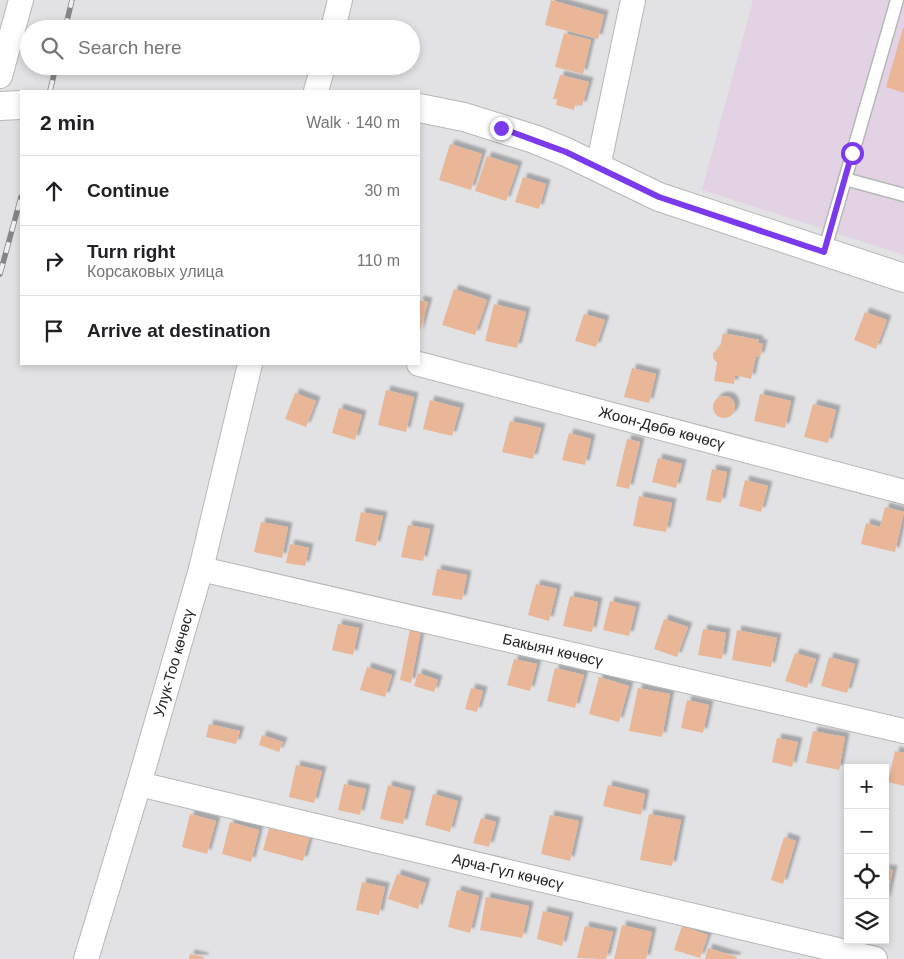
<!DOCTYPE html>
<html lang="en">
<head>
<meta charset="utf-8">
<style>
	:root { --surface:#fff; --page:#f6f6f6; --text:#202124; --muted:#757577; --line:#e0e0e0 }
	body { margin:0; font-family:Helvetica,sans-serif; background:var(--page); color:var(--text) }
	.controls { position:absolute; right:15px; bottom:15px; display:grid; overflow:hidden; border-radius:0px; box-shadow:0 2px 8px #0003 }
	.controls button { width:45px; height:45px; display:grid; place-items:center; padding:0; border:0; border-bottom:1px solid var(--line); background:var(--surface); color:var(--text); font:25px sans-serif }
	.stop { position:absolute; width:15px; height:15px; margin:-11px; border:4px solid #7c3aed; border-radius:50%; background:#fff }
	.stop.end { background:#7c3aed; border-color:#fff; box-shadow:0 1px 5px #0008 }
	.list { margin:0; padding:0; list-style:none }
	h2 { display:flex; justify-content:space-between; align-items:center; height:65px; margin:0; padding:0 20px; font-size:21px }
	h2 small { font-size:16px; font-weight:400; color:var(--muted) }
	.list li { display:grid; grid-template-columns:32px 1fr auto; gap:15px; align-items:center; box-sizing:border-box; height:70px; padding:0 20px; border-top:1px solid var(--line) }
	.list b { display:block; font-size:19px; white-space:nowrap }
	.list p { margin:0; font-size:16px; white-space:nowrap; color:var(--muted) }
	.list em { font-size:16px; font-style:normal; color:var(--muted) }
	.icon { flex:none; width:28px; height:28px; fill:none; stroke:currentColor; stroke-width:2; stroke-linecap:round; stroke-linejoin:round }
	.map { position:relative; flex:none; width:904px; height:959px; overflow:hidden }
	.search { position:absolute; background:var(--surface); box-shadow:0 2px 8px #0003; left:20px; top:20px; width:400px; height:55px; display:flex; align-items:center; gap:12px; box-sizing:border-box; padding:0 18px; border-radius:28px; color:var(--muted); font-size:19px }
	.panel { position:absolute; background:var(--surface); box-shadow:0 2px 8px #0003; left:20px; top:90px; width:400px; height:275px; border-radius:0px }
	.map>svg:first-child { display:block }
	.education { fill:#e3d2e4 }
	.building { fill:#e9b697; filter:url(#shadow) }
	.lines { fill:none; stroke-linecap:round; stroke-linejoin:round }
	.service-casing { stroke:#b6b7b9; stroke-width:15 }
	.minor-casing { stroke:#b6b7b9; stroke-width:26 }
	.tertiary-casing { stroke:#b6b7b9; stroke-width:30 }
	.service { stroke:#fff; stroke-width:12 }
	.minor { stroke:#fff; stroke-width:24 }
	.tertiary { stroke:#fff; stroke-width:28 }
	.rail-casing { stroke:#848587; stroke-width:5.5 }
	.rail { stroke:#eff0f2; stroke-width:4; stroke-dasharray:11; stroke-linecap:butt }
	.route { stroke:#7c3aed; stroke-width:6 }
	.labels { text-anchor:middle; stroke-width:4.5; stroke-linejoin:round; paint-order:stroke }
	.street-label { font-size:15px; fill:#212222; stroke:#eff0f2 }
</style>
</head>
<body>
<div class="map">
<svg width="904" height="959" viewBox="0 0 904 959">
	<defs>
		<filter id="shadow"><feDropShadow dx="4.5" dy="-4.5" stdDeviation="1" flood-color="#0004"/></filter>
	</defs>
	<rect width="100%" height="100%" fill="#e2e2e5"/>
	<polygon class="education" points="753,0 904,0 904,255 702,190"/>
	<g class="building">
		<polygon points="551,0 604,15 598,39 545,25"/>
		<polygon points="903,28 904,28 904,93 886,87"/>
		<polygon points="564,33 591,40 583,74 555,67"/>
		<polygon points="560,75 589,82 582,106 575,104 574,110 556,105 557,99 553,99"/>
		<polygon points="450,144 482,154 471,190 439,180"/>
		<polygon points="487,156 518,166 506,201 475,191"/>
		<polygon points="523,177 546,184 539,209 515,202"/>
		<polygon points="454,289 487,300 475,335 442,325"/>
		<polygon points="419,300 428,302 419,335"/>
		<polygon points="494,304 526,312 517,348 485,341"/>
		<polygon points="865,312 887,320 876,349 854,340"/>
		<polygon points="584,314 605,320 596,347 575,341"/>
		<polygon points="723,333 759,340 758,343 763,344 760,357 756,356 751,379 735,375 734,384 714,381 717,363 713,358 713,353 720,347"/>
		<polygon points="632,368 656,374 649,403 624,397"/>
		<polygon points="386,390 414,397 406,432 378,425"/>
		<polygon points="295,393 316,401 306,427 285,419"/>
		<polygon points="760,394 791,401 785,428 754,421"/>
		<circle cx="724" cy="407" r="11"/>
		<polygon points="430,400 460,408 452,436 423,429"/>
		<polygon points="813,404 836,410 828,443 804,437"/>
		<polygon points="339,408 362,415 355,440 332,433"/>
		<polygon points="510,421 541,428 533,459 502,452"/>
		<polygon points="569,433 591,439 585,465 562,460"/>
		<polygon points="627,439 640,442 629,489 616,486"/>
		<polygon points="658,458 682,464 676,488 652,482"/>
		<polygon points="712,469 727,472 721,503 706,500"/>
		<polygon points="745,480 768,486 761,512 739,506"/>
		<polygon points="639,496 672,503 666,532 633,526"/>
		<polygon points="885,507 904,512 895,552 861,544 866,523 880,527"/>
		<polygon points="361,512 383,516 376,546 355,541"/>
		<polygon points="261,522 288,527 282,558 254,552"/>
		<polygon points="408,525 430,529 423,561 401,557"/>
		<polygon points="290,544 309,548 305,566 286,563"/>
		<polygon points="437,569 467,575 462,600 432,595"/>
		<polygon points="536,584 557,589 549,621 528,615"/>
		<polygon points="570,596 598,602 592,632 563,626"/>
		<polygon points="610,601 636,607 629,636 603,630"/>
		<polygon points="664,619 688,627 677,657 654,649"/>
		<polygon points="338,624 359,628 353,655 332,650"/>
		<polygon points="410,629 421,631 411,683 400,680"/>
		<polygon points="703,629 726,633 722,659 698,655"/>
		<polygon points="737,630 777,638 771,667 732,660"/>
		<polygon points="795,653 816,659 807,688 785,681"/>
		<polygon points="829,657 855,664 847,693 821,686"/>
		<polygon points="514,659 537,664 530,691 507,685"/>
		<polygon points="367,667 392,675 385,697 360,690"/>
		<polygon points="555,668 584,675 575,708 547,701"/>
		<polygon points="418,673 438,680 434,692 414,686"/>
		<polygon points="599,677 629,686 619,722 589,714"/>
		<polygon points="471,688 483,691 477,712 465,709"/>
		<polygon points="638,688 670,694 662,737 629,731"/>
		<polygon points="687,700 709,705 703,733 681,728"/>
		<polygon points="209,724 240,731 236,744 206,737"/>
		<polygon points="813,731 845,737 839,770 806,763"/>
		<polygon points="262,735 283,742 279,752 259,745"/>
		<polygon points="777,738 798,742 792,767 772,762"/>
		<polygon points="895,751 904,753 904,786 888,782"/>
		<polygon points="296,765 322,771 314,803 289,797"/>
		<polygon points="344,784 366,789 360,815 338,810"/>
		<polygon points="388,785 411,791 403,824 380,819"/>
		<polygon points="608,785 645,794 641,815 603,806"/>
		<polygon points="433,794 458,801 450,832 425,825"/>
		<polygon points="190,814 216,821 207,854 182,847"/>
		<polygon points="649,814 681,820 672,866 640,860"/>
		<polygon points="550,815 579,821 570,861 541,854"/>
		<polygon points="481,818 496,822 489,847 473,843"/>
		<polygon points="230,822 259,830 251,862 222,854"/>
		<polygon points="270,825 310,836 303,861 263,850"/>
		<polygon points="784,837 796,841 783,884 771,880"/>
		<polygon points="885,869 893,870 886,901 885,901"/>
		<polygon points="397,874 426,883 418,909 388,899"/>
		<polygon points="362,882 385,887 379,915 356,910"/>
		<polygon points="457,890 479,896 470,933 448,927"/>
		<polygon points="486,897 529,906 522,938 480,930"/>
		<polygon points="543,911 569,917 562,946 537,939"/>
		<polygon points="622,925 652,932 646,959 614,959"/>
		<polygon points="585,926 613,932 606,959 577,958"/>
		<polygon points="682,926 708,935 700,958 674,950"/>
		<polygon points="708,948 737,957 736,959 705,959"/>
		<polygon points="190,954 204,957 204,959 189,959"/>
	</g>
	<g class="lines">
		<g class="service-casing">
			<g id="service">
				<polyline points="845,179 904,195"/>
				<polyline points="824,252 897,0"/>
			</g>
		</g>
		<g class="minor-casing">
			<g id="minor">
				<polyline points="333,29 340,0"/>
				<polyline points="0,76 21,0"/>
				<polyline points="316,91 323,66"/>
				<polyline points="598,167 633,0"/>
				<path id="s1" d="M419 364 904 492"/>
				<path id="s2" d="M201 569 904 731"/>
				<path id="s3" d="M139 784 875 959"/>
				<path id="s4" d="M86 959 139 784 201 569 250 364"/>
			</g>
		</g>
		<g class="tertiary-casing">
			<g id="tertiary">
				<polyline points="0,106 21,105"/>
				<polyline points="419,108 464,117 534,139 566,152 659,197 904,278"/>
			</g>
		</g>
		<use href="#service" class="service"/>
		<use href="#minor" class="minor"/>
		<use href="#tertiary" class="tertiary"/>
		<g class="rail-casing">
			<g id="rail">
				<polyline points="65,29 72,0"/>
				<polyline points="50,91 56,66"/>
				<polyline points="0,274 21,197"/>
			</g>
		</g>
		<use href="#rail" class="rail"/>
	</g>
	<g class="lines">
		<polyline class="route" points="501,128 566,152 659,197 824,252 852,153"/>
	</g>
	<g class="labels">
		<g class="street-label">
			<text dy="5" stroke="none"><textPath href="#s1" startOffset="251">Жоон-Дөбө көчөсү</textPath></text>
			<text dy="5" stroke="none"><textPath href="#s2" startOffset="361">Бакыян көчөсү</textPath></text>
			<text dy="5" stroke="none"><textPath href="#s4" startOffset="309">Улук-Тоо көчөсү</textPath></text>
			<text dy="5" stroke="none"><textPath href="#s3" startOffset="379">Арча-Гүл көчөсү</textPath></text>
		</g>
	</g>
</svg>
<div class="controls">
<button>+</button>
<button>−</button>
<button><svg class="icon" aria-label="locate" viewBox="0 0 24 24"><circle cx="12" cy="12" r="6"/><path d="M12 2v4M12 18v4M2 12h4M18 12h4"/></svg></button>
<button><svg class="icon" aria-label="layers" viewBox="0 0 24 24"><path d="M12 4l9 5-9 5-9-5zM3 14l9 5 9-5"/></svg></button>
</div>
<div class="stop" style="left:852px;top:153px"></div>
<div class="stop end" style="left:501px;top:128px"></div>
<div class="search"><svg class="icon" aria-label="search" viewBox="0 0 24 24"><circle cx="10" cy="10" r="6"/><path d="M15 15l6 6"/></svg>Search here</div>
<section class="panel">
<h2>2 min<small>Walk · 140 m</small></h2>
<ul class="list">
<li><svg class="icon" aria-label="ahead" viewBox="0 0 24 24"><path d="M12 20V5M6 11l6-6 6 6"/></svg><div><b>Continue</b></div><em>30 m</em></li>
<li><svg class="icon" aria-label="right" viewBox="0 0 24 24"><path d="M7 20v-9h11M14 6l5 5-5 5"/></svg><div><b>Turn right</b><p>Корсаковых улица</p></div><em>110 m</em></li>
<li><svg class="icon" aria-label="arrive" viewBox="0 0 24 24"><path d="M6 21V4h12l-3 4 3 4H6"/></svg><div><b>Arrive at destination</b></div></li>
</ul>
</section>
</div>
</body>
</html>
